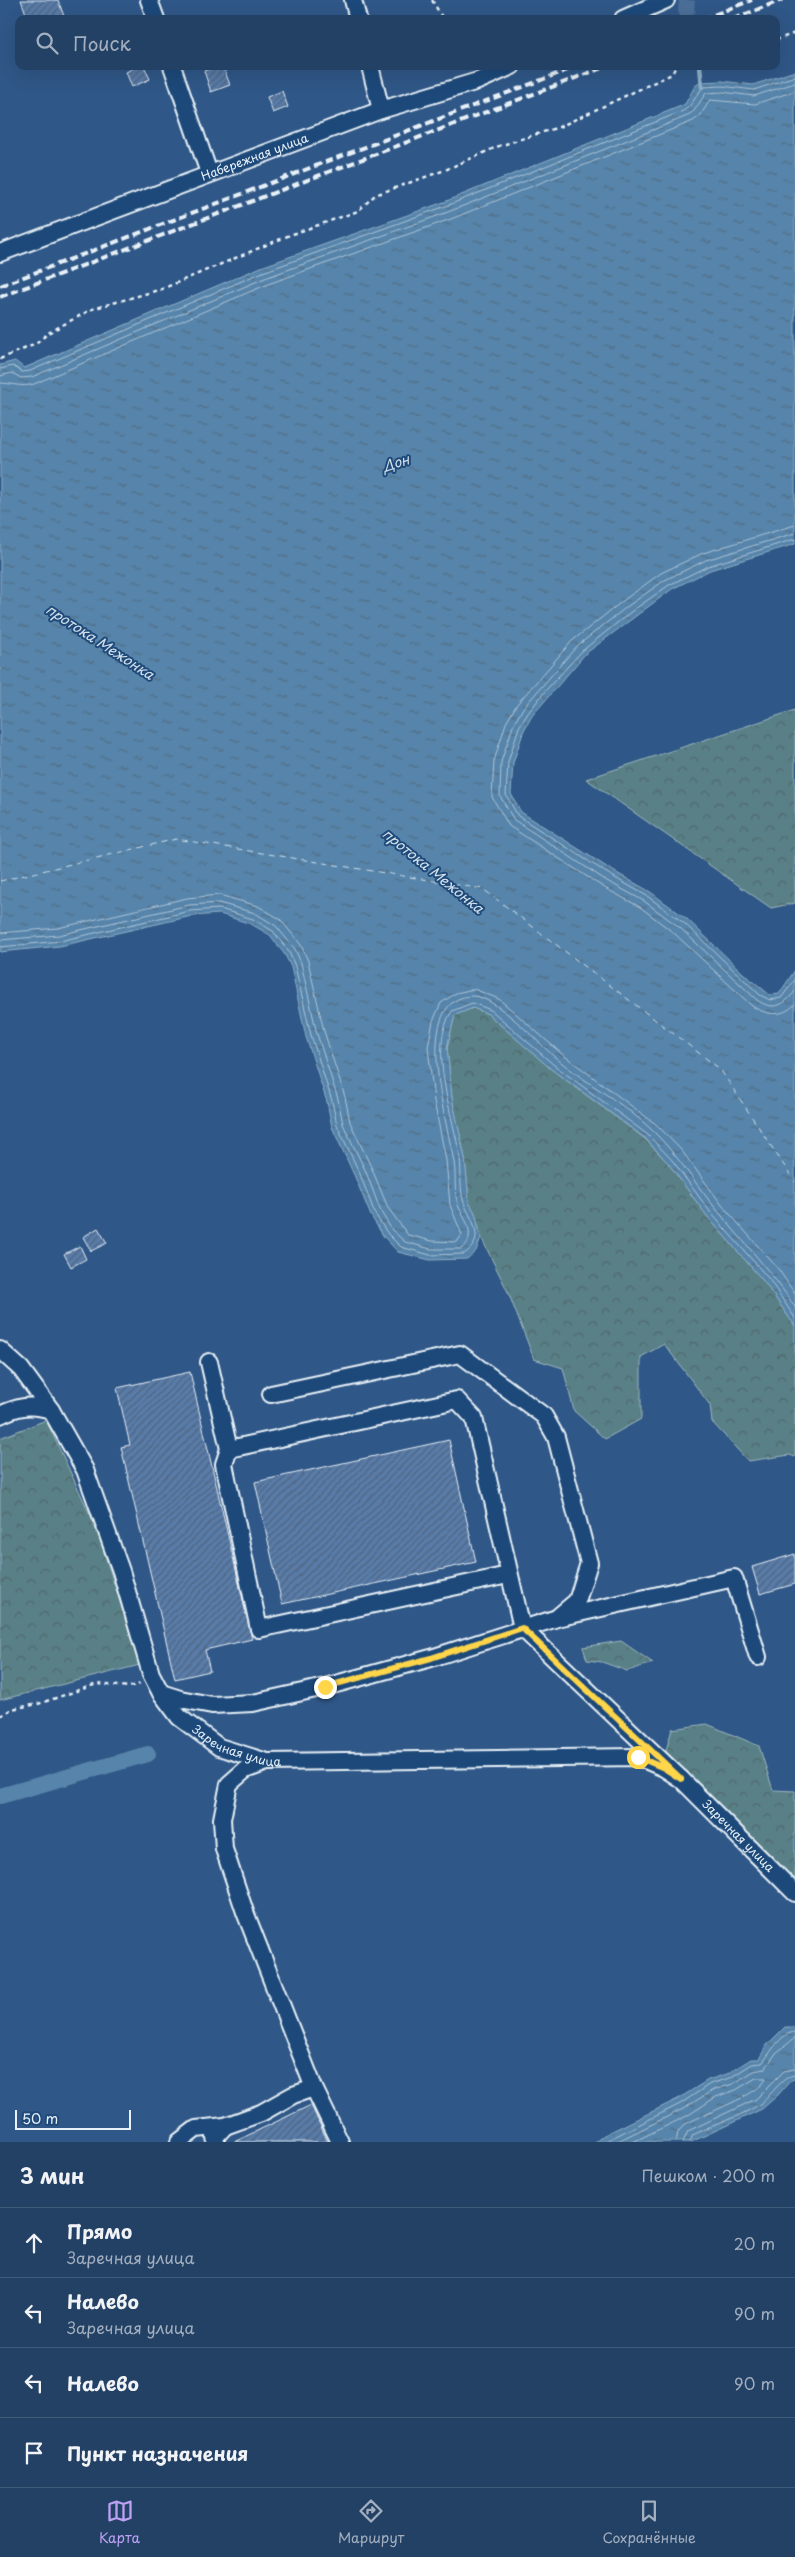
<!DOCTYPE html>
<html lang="ru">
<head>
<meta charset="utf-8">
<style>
	:root { --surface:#234165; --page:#2b486b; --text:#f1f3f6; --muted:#a3afbf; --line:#405a79; --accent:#bca0f2 }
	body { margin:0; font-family:"Playpen Sans",sans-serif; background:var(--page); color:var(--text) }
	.scale { position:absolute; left:15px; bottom:12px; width:116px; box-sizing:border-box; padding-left:5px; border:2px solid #e8f1f8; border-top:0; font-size:14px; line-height:18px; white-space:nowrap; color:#e8f1f8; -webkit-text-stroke:4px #1f4a7a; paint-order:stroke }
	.stop { position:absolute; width:15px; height:15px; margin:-11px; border:4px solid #ffd54a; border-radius:50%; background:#fff }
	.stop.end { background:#ffd54a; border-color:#fff; box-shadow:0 1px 5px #0008 }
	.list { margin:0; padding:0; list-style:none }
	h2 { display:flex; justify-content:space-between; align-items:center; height:65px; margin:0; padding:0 20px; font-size:21px }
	h2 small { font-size:16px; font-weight:400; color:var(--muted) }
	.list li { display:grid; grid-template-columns:32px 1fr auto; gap:15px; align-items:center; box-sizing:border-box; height:70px; padding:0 20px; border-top:1px solid var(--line) }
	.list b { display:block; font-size:19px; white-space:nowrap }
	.list p { margin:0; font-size:16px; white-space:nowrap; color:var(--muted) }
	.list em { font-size:16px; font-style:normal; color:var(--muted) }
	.icon { flex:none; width:28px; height:28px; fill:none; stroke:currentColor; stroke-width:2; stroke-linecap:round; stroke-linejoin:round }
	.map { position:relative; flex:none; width:795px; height:2142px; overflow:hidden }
	.search { position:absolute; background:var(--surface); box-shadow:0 5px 20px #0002; left:15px; right:15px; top:15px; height:55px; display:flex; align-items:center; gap:12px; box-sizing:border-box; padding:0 18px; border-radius:10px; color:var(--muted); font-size:19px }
	.sheet { height:345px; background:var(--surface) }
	nav { display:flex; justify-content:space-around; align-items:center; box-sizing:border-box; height:70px; border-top:1px solid var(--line); background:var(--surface); font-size:14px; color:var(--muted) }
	nav a { display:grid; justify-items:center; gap:2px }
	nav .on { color:var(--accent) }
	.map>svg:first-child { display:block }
	.forest { fill:url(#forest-crowns); stroke:#a0b8bf }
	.water { fill:url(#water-ripples); stroke:#90b0c9 }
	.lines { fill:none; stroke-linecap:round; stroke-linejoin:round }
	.shore { stroke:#aec5d9; stroke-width:1 }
	.stream { stroke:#90b0c9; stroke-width:4.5 }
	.canal { stroke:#5684aa; stroke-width:16 }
	.ferry { stroke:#d2e1ec; stroke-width:1; stroke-dasharray:6 5; stroke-linecap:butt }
	.building { fill:url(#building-hatch); stroke:#e8f1f8 }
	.minor-tunnel { stroke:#4b6e98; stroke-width:16; stroke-dasharray:16 8; stroke-linecap:butt }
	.minor-casing { stroke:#e8f1f8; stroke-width:20 }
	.path { stroke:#e8f1f8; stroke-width:2.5; stroke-dasharray:4 4; stroke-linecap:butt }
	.minor { stroke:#1f4a7a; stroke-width:16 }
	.rail { stroke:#e8f1f8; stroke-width:4; stroke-dasharray:8 4; stroke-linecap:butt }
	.route { stroke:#ffd54a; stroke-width:6 }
	.labels { text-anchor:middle; stroke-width:4; stroke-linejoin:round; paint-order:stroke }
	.street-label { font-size:12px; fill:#e8f1f8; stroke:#1f4a7a }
	.water-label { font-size:14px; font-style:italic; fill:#d2e1ec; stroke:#1f4a7a }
</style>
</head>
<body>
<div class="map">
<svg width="795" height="2142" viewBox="0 0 795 2142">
	<defs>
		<pattern id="forest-crowns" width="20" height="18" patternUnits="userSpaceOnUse" patternTransform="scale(1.25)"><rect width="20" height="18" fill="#588086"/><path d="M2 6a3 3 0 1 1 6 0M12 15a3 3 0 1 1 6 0" fill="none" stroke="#50676b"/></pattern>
		<pattern id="water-ripples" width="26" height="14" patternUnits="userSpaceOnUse" patternTransform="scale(1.25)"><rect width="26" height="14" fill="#5684aa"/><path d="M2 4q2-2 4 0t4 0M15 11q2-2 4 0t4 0" fill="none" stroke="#506c84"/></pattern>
		<pattern id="building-hatch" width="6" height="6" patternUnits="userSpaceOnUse" patternTransform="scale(1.25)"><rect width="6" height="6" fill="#597ba9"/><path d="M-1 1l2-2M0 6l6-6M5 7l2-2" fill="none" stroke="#50647e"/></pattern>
	</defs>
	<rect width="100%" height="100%" fill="#2f5787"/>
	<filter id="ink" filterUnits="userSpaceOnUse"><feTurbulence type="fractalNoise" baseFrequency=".02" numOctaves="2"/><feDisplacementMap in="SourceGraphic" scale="10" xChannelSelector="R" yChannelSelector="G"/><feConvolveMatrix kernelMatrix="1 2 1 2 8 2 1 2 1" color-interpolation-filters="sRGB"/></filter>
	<g filter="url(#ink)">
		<g class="forest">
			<polygon points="795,710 795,903 771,908 586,779"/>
			<polygon points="473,1008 488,1014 551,1069 644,1138 668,1163 707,1216 765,1283 795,1326 795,1457 790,1455 748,1461 712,1422 710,1405 664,1344 641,1357 641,1419 605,1439 574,1411 563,1368 534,1359 508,1292 481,1237 475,1213 469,1202 465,1158 452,1098 447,1047 455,1015"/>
			<polygon points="46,1420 96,1527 140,1665 0,1700 0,1438"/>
			<polygon points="621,1641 653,1663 627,1671 602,1662 587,1660 583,1647"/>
			<polygon points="707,1724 759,1746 773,1790 795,1791 795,1891 665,1754 672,1729"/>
		</g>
		<g class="water">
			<polygon points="795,71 795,544 710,570 672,589 585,654 532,716 524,730 513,763 511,794 521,812 613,871 649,891 687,919 743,973 770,995 779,994 795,970 795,1326 765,1283 707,1216 668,1163 645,1138 551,1069 488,1014 473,1008 455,1015 447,1047 452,1098 465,1158 469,1202 475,1213 481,1237 476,1251 467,1259 430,1260 398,1252 384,1237 371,1216 355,1177 332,1127 327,1102 306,1037 291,967 285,955 270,935 251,924 220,914 192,916 60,946 0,952 0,365 15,361 24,368 29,366 261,267 444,202 681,106 685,104 695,86 701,82 722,81 753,85"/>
			<polygon points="785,2027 795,2027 795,2079 791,2080 778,2095 762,2109 691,2142 595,2142 604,2135 678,2099 708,2080 727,2074 751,2059 759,2059 767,2045"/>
		</g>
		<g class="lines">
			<g class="shore">
				<polyline points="0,369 13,366 22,372 30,371 263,272 446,206 683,111 689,107 703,87 722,86 754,90 795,76"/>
				<polyline points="0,376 12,373 21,378 32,377 265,278 448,212 685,117 694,111 706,93 722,92 754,96 795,83"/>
				<path d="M0 383C12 383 22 388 34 384L268 284 451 219 693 121 700 116 710 100 755 104 795 91"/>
				<path d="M795 525 703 553 661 573 624 600 572 641 517 704 506 723 494 761 492 797 509 826 603 887 640 907 674 933 752 1006C766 1015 783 1018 795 1004"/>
				<path d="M795 533 706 560 665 580 628 606 577 646 523 708 513 726 501 762 500 796 514 820 607 881 644 901 679 927 757 1000C773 1011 784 1006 795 991"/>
				<polyline points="795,539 708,566 669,585 632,611 582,651 546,690 528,713 519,727 508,762 506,795 518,816 610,875 647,896 684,923 760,995 770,1000 781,998 795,980"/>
				<polyline points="0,933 58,928 187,898 219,895 258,906 280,919 301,945 308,961 324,1031 345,1097 350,1122 372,1169 388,1208 408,1235 432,1241 457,1242 462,1235 450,1205 446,1160 434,1101 428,1047 433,1021 441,1003 456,993 474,989 499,999 562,1054 657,1125 682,1151 722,1205 779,1270 795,1294"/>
				<path d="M0 940 59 935 189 905 219 903 255 913 276 926 295 949 301 963 317 1034 338 1099 343 1124 366 1172 381 1212 392 1230 405 1242 431 1249H461C465 1246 469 1242 469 1237 471 1225 462 1216 458 1205 453 1190 457 1173 453 1157 447 1123 410 996 473 996 497 997 538 1043 557 1059 587 1084 624 1103 653 1131 678 1155 695 1184 717 1210 744 1243 772 1272 795 1307"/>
				<path d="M0 947 60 941 190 911 220 909 253 919 273 931 289 952 295 966 311 1035 332 1101 337 1125 360 1174 375 1214 388 1234 401 1247 430 1255 464 1254C470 1250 476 1244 476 1236 476 1223 468 1214 464 1203 459 1189 462 1173 460 1158 454 1118 427 1048 452 1011L472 1003 491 1010 554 1065 648 1135 672 1160 711 1213 769 1279 795 1318"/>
				<path d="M604 2142 680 2104 710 2084 730 2078 752 2064 762 2063C771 2053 780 2033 795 2032"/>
				<polyline points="616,2142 683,2109 713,2090 733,2084 754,2071 765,2069 776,2053 795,2038"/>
				<path d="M633 2142 687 2116 716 2097 736 2090 756 2078H766C763 2094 700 2115 684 2125L678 2132 676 2142"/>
				<polyline points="683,2142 688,2131 756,2099 784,2071 795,2069"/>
				<path d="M690 2142 693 2135C714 2124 740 2117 760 2104 771 2096 782 2076 795 2075"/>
			</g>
			<polyline class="stream" points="700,66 702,87"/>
			<polyline class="canal" points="0,1796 148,1754"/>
			<polyline class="ferry" points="0,881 176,839 483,889 720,1069 795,1182"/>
		</g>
		<g class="building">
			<polygon points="21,0 58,0 65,19 28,19"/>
			<polygon points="138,66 144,66 150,79 132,87 126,72"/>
			<polygon points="217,66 223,66 230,85 211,92 204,71"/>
			<polygon points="282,91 288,107 273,113 267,97"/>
			<polygon points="98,1228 107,1243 91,1251 83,1237"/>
			<polygon points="80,1246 86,1259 71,1267 64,1254"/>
			<polygon points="190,1372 252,1639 205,1650 210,1671 175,1679 121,1447 130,1445 117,1388"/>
			<polygon points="449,1440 476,1562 282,1604 255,1482"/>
			<polygon points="795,1554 795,1584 760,1594 752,1567"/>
			<polygon points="311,2105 328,2142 234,2142"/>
		</g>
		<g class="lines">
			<polyline class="minor-tunnel" points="687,0 686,10 690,19"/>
			<g class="minor-casing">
				<g id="minor">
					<polyline points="149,0 156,19"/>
					<polyline points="353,0 358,19"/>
					<polyline points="623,19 666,0"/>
					<polyline points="172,66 209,173"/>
					<polyline points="370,66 381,110"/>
					<path id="s1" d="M0 253 381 110 478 81 512 66"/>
					<polyline points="0,1350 21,1369 51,1410"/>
					<polyline points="209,1362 229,1449 457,1400 474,1418 522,1628"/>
					<polyline points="271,1394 460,1354 544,1416 556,1437 589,1563 577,1601 559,1616"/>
					<path id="s2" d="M0 1415C19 1406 30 1404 51 1410L85 1470 121 1571 151 1674 161 1693 179 1717 219 1747 267 1762 638 1757 664 1768 681 1779"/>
					<polyline points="229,1449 224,1464 259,1629 508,1575"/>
					<path id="s3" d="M522 1628 681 1779 795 1893"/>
					<polyline points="161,1693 180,1699 212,1705 253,1703 325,1687 431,1658 557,1618 734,1578 758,1657"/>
					<polyline points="267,1762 245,1770 229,1784 222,1819 224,1849 245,1912 314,2088"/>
					<polyline points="179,2142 196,2129 225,2126 261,2113 293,2095 314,2088 340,2142"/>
					<polyline points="216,2142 215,2137 225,2126"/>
				</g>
			</g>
			<g class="path">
				<polyline points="432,0 443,19"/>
				<polyline points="776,40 795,33"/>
				<polyline points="0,359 36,344 48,333 92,309 162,289 290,235 358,211 375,195 445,170 499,146 559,127 672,74 676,66"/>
				<polyline points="0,1716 12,1709 38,1704 97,1684 129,1687 140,1684"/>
			</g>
			<use href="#minor" class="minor"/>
			<g class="rail">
				<polyline points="703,19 752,0"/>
				<polyline points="733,19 782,0"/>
				<polyline points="0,286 578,66"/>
				<polyline points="0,297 607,66"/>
			</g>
		</g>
	</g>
	<g class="lines" filter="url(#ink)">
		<polyline class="route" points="325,1687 431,1658 522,1628 681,1779 664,1768 638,1757"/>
	</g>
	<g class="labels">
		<g class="street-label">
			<text dy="4" stroke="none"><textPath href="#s1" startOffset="272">Набережная улица</textPath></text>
			<text dy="4" stroke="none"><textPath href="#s2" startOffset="454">Заречная улица</textPath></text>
			<text dy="4" stroke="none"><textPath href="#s3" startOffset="300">Заречная улица</textPath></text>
		</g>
		<g class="water-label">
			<text transform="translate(396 463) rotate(-18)" y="5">Дон</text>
			<text transform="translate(100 642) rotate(33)" y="5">протока Межонка</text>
			<text transform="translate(433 871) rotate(39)" y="5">протока Межонка</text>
		</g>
	</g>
</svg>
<div class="scale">50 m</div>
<div class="stop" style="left:638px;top:1757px"></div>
<div class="stop end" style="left:325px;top:1687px"></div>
<div class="search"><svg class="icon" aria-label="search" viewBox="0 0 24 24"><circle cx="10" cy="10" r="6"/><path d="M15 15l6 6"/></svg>Поиск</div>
</div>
<section class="sheet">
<h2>3 мин<small>Пешком · 200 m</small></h2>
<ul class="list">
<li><svg class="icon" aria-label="ahead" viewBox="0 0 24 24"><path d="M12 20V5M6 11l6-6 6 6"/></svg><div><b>Прямо</b><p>Заречная улица</p></div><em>20 m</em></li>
<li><svg class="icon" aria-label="left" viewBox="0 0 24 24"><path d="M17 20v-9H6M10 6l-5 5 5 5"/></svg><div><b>Налево</b><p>Заречная улица</p></div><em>90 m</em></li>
<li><svg class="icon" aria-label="left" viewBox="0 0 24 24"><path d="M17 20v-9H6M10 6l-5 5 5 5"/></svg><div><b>Налево</b></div><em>90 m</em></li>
<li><svg class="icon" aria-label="arrive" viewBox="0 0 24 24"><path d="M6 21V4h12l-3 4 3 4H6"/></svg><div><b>Пункт назначения</b></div></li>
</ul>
</section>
<nav>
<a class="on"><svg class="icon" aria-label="map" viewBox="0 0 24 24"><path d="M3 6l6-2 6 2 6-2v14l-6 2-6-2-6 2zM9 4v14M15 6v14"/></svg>Карта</a>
<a><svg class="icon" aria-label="directions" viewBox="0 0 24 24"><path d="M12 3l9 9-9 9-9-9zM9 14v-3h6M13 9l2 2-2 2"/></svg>Маршрут</a>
<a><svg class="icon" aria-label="saved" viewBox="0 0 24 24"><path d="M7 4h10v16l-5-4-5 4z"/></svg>Сохранённые</a>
</nav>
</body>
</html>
